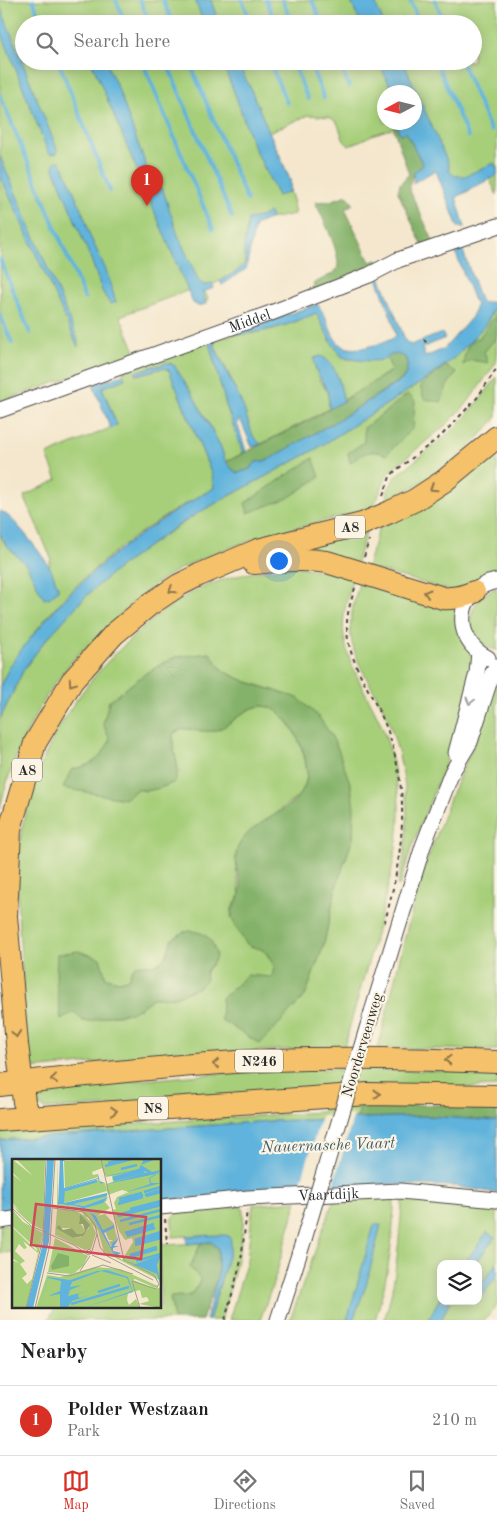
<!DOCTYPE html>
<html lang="en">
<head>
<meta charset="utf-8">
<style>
	:root { --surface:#fff; --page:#f2f2f2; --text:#202124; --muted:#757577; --line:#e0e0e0; --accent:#d93025 }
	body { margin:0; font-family:"Old Standard TT",serif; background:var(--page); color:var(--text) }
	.controls { position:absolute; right:15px; bottom:15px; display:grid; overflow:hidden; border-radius:10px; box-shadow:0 2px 12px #0003 }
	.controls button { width:45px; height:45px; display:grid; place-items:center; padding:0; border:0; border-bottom:1px solid var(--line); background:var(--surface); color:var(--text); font:25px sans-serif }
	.compass { position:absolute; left:377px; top:85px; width:45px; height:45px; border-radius:50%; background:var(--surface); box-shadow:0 2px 12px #0003; rotate:263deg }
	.you { position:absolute; left:278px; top:560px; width:18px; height:18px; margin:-12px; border:4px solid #fff; border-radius:50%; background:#1a73e8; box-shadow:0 0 0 8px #1a73e833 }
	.badge { display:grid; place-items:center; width:32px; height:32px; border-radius:50%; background:var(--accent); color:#fff; font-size:16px; font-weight:700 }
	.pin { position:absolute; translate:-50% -41px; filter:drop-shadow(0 1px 2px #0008) }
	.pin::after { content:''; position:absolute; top:26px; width:18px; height:15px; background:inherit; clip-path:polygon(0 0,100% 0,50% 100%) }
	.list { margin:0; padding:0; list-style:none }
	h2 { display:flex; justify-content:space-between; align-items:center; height:65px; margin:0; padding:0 20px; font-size:21px }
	h2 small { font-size:16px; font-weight:400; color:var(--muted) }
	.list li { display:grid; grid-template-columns:32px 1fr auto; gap:15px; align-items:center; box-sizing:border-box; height:70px; padding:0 20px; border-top:1px solid var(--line) }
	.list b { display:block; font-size:19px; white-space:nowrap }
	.list p { margin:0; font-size:16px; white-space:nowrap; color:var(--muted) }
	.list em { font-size:16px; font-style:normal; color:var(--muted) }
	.icon { flex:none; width:28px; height:28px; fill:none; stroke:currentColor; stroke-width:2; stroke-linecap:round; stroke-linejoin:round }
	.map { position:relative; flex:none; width:497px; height:1320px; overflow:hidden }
	.search { position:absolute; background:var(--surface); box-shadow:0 2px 12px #0003; left:15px; right:15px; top:15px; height:55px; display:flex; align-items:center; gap:12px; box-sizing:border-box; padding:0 18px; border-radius:28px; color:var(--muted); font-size:19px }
	.sheet { height:135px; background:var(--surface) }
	nav { display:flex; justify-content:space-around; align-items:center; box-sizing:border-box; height:70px; border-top:1px solid var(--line); background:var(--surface); font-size:14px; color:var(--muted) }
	nav a { display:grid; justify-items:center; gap:2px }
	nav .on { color:var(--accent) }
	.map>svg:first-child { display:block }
	.green { fill:#a7cf7a; stroke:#697d52; fill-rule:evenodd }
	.forest { fill:#85b26a; stroke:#586e4a }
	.water { fill:#60b3dc; stroke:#466f84 }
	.pier { fill:#f4e7cd }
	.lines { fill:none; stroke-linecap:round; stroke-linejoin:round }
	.stream { stroke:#60b3dc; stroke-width:4 }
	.minor-casing { stroke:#494743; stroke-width:17 }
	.highway-casing { stroke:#494743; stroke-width:24 }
	.path { stroke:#494743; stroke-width:2; stroke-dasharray:4 4; stroke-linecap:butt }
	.minor { stroke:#fff; stroke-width:15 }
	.highway { stroke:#f5c16b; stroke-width:22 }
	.minor-bridge-casing { stroke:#494743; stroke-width:17; stroke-linecap:butt }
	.minor-bridge { stroke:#fff; stroke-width:15 }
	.oneway { stroke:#90764b }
	.oneway2 { stroke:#a0a0a0 }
	.labels { text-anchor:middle; stroke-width:4.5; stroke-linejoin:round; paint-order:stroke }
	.shield { fill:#fcf5e5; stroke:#6a6863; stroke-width:1 }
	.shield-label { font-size:14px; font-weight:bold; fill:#2b2b2b }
	.street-label { font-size:15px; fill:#2b2b2b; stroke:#fcf5e5 }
	.water-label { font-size:16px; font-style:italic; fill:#3e5b69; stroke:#fcf5e5 }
	.inset-river { fill:none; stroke:#60b3dc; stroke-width:2.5 }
	.inset-road { fill:none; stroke:#a49c8c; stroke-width:1 }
	.view { fill:#d1495b; fill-opacity:0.15; stroke:#d1495b; stroke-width:2.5 }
	.inset-edge { fill:none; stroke:#2b2b2b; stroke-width:2.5 }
</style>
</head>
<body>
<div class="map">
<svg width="497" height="1320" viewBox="0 0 497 1320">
	<rect width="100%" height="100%" fill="#fcf5e5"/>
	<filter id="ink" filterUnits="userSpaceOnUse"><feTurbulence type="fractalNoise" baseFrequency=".02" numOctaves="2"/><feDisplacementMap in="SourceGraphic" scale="10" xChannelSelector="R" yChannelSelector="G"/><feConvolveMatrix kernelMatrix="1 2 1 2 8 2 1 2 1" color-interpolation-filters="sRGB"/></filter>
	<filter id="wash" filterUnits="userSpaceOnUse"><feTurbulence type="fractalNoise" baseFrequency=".0096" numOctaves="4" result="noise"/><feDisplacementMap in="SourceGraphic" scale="20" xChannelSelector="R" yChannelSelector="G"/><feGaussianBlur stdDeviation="1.12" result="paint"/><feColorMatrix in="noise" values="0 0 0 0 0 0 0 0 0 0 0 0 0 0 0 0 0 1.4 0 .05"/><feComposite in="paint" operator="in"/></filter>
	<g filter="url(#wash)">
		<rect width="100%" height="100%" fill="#f4e7cd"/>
		<g class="green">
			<path d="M0 0H497V195L489 178 465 193 451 198 435 168 416 174H409L402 125 372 135 349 146 344 141 337 122 329 117 309 115 269 132 280 156 290 180V191L294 203 293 204 295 214 259 221 251 226 245 268 204 289 208 299 205 303 192 289 120 316 135 351 133 352 134 355 0 402ZM24 24H473V61H24ZM384 92H414V122H384Z"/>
			<path d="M497 305 496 363 465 406 447 424 388 473 374 506 355 513C300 527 244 539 192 563 156 579 133 601 106 629 95 639 83 649 73 660 41 696 9 762 0 809V719L24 669 44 642 84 598 112 573 141 551 198 513 316 449 425 380 453 359 485 325Z"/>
			<path d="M316 313 347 359 364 360 387 358 392 370 344 401 338 377 319 380C328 389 329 397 329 409L261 444 253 436 231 379 215 347 214 341 210 343 226 405 243 453 226 462C213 426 192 394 171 363L153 366 136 372 137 375 163 368 169 370 212 475 214 488C194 499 174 510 155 523 97 560 30 624 0 687V534L6 545 27 566 49 598 58 590 49 566 51 558 24 496 57 480 47 455 117 425 102 387 124 379 123 371 233 334C256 336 296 323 316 313Z"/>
			<path d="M497 377V417C488 427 480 437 470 446 448 469 416 486 387 500L388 490 395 477 454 429 476 405Z"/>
			<polygon points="497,446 497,571 495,577 455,592 367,567 379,528 405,516"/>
			<polygon points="366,532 356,564 266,555"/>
			<path d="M295 566 353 577C348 596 341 616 344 636 348 667 367 693 379 720 389 742 395 769 398 793 402 828 394 861 386 894 374 946 358 996 344 1047L190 1054 30 1069C24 1036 24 1003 22 971 19 923 13 871 23 823 41 745 76 688 135 635 158 613 184 594 214 583 240 573 267 570 295 566ZM210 653 223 671 247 682 274 690 331 735 351 786 353 838 336 887 324 944 305 996 296 1006 273 977 275 967 264 950 247 944 231 917 232 908 240 895 236 870C245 857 254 845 263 832 267 826 271 819 276 814 287 802 302 799 306 781 311 759 288 707 265 706 246 705 234 724 217 728 212 729 207 731 202 731 190 730 183 726 173 734 172 747 176 758 179 772L163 787 144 791 71 770C94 764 99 761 110 740L103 724 160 664 175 657ZM169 950 215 960 206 971 199 987 175 997 153 998 140 1008 122 1015H112L91 1021H83L74 1012 106 978 119 981 127 979C130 975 132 968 136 966 146 959 160 976 169 950Z"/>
			<path d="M360 579 458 607 474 661 457 735 411 849 400 885H397C400 873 404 861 405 848 411 805 403 762 389 722 377 688 346 658 351 620 352 606 357 592 360 579Z"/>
			<path d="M497 588V650C460 642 464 599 497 588Z"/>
			<polygon points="497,675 497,1050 378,1048 408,925 426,864 452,793 476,740"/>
			<polygon points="331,1069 497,1072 497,1086 45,1109 35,1103 27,1090 260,1070"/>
			<polygon points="361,1105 357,1118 270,1121 0,1140 0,1132 321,1112 333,1106"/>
			<path d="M394 1195C394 1236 388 1280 375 1320H290L334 1199Z"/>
			<path d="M403 1196 497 1204V1305L485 1320H441L450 1301H478V1264H475L495 1237 487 1232 464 1264H441V1296L428 1320H384C397 1284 399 1234 403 1196Z"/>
			<polygon points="297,1201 275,1278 260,1320 229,1320 247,1260 253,1205"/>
			<path d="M241 1206C251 1219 226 1302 221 1320H209L230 1250 201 1235 173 1237 172 1220 177 1212Z"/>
			<polygon points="14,1224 14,1252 0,1253 0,1225"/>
			<polygon points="160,1239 163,1245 201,1243 190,1267 201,1279 191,1295 170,1298 174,1320 48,1320 57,1306 160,1306"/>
		</g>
		<g class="forest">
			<path d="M394 123 400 134 406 132 423 165C414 172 408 180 410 191L435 245 424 249 398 192 400 184 409 174 394 130Z"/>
			<path d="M347 195 353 204 345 209 370 262 377 260 379 265 314 293V284C320 279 334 275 337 269 343 257 321 214 315 202L330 201Z"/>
			<path d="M497 313V337L484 352 488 363 471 360 463 365C465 354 466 341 479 338Z"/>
			<path d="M398 354 405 357C409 366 408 371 402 379L343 417 268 460 256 462 250 469 238 473 234 471 226 462 312 419 385 375 392 370 387 359H383L388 355Z"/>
			<polygon points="445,366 457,372 447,386 441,402 424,399 420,386"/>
			<path d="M408 394 415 401 413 428 386 455C369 448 365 453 350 463L348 453 364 442V428Z"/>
			<polygon points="313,458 320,477 288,498 248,513 245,503"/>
			<path d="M210 653 223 671 247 682 298 698 318 716 331 735 338 749 351 786 354 808 353 838 336 887 324 944 305 996 260 1044 221 1020 222 998 247 975 272 977 274 967C272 962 269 955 264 951 259 947 251 948 247 944 242 939 231 920 232 914 232 906 239 901 240 893 243 877 230 861 239 845 254 817 297 813 306 782 312 757 286 698 256 707 240 711 227 729 213 731 199 733 186 724 173 734 172 753 181 764 175 782 164 787 150 793 138 789L124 799 63 788 71 770C94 764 99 761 110 740L103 724 109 701 146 673 175 657Z"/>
			<path d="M191 931C202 932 211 936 214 948 215 951 217 956 215 959 212 967 203 969 206 979L199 987 175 997 153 998 140 1008 131 1013 112 1015 91 1021H83L74 1012 61 1020 56 981 57 954 78 951 100 958 106 978 119 981 127 979C130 975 132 969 136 966 139 963 143 965 147 965 164 966 168 954 171 940L183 932Z"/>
			<polygon points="361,1105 497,1105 497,1121 428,1116 357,1118"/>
			<polygon points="211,1242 218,1248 218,1274 202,1320 174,1320 170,1297 191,1295 201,1280 190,1267 201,1243"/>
		</g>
		<g class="water">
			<polygon points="195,0 211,0 219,24 204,24"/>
			<polygon points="350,0 374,0 384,24 361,24"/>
			<polygon points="0,6 57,149 57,153 51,154 48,152 0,29"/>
			<polygon points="91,61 105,61 118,88 152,182 163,190 178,235 199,282 205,285 213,284 214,288 203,292 206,304 198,306 193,303"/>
			<polygon points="221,61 236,61 249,85 290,180 290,192 278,196 253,145 233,89"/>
			<polygon points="378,61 403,61 449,165 449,171 455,176 465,176 494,163 497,169 497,175 456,197 465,227 458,227 436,171 434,171 413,183 414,172 423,165 406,132 400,134 395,123 414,122 414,92 393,92"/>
			<polygon points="0,156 78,340 78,347 0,175"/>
			<polygon points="59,160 64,168 85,218 90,236 106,270 116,302 110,304 102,291 92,262 54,169 54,163"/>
			<polygon points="269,212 271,218 255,225 246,269 222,285 220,281 237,271 245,263 244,247 248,219 261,217"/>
			<path d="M462 248 481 303 488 302 497 303 485 325 468 344 453 359 425 380 316 449 198 513 162 536 112 573 84 598 44 642 24 669 0 719C0 709 0 695 1 685 7 668 22 648 34 634 85 570 144 528 214 488L212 475 169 370 163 368 136 375 135 372 167 363 174 365 194 397 221 447 225 460 234 471 238 473 250 469 256 462 268 460 343 417 402 380C408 371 409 366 405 357 390 351 393 356 382 360 373 362 351 360 342 357L331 342 316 313C295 323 256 336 233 334L317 304C335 325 327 356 367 347 377 344 387 343 396 336L393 322 377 278 380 276 406 342 411 345 442 333 445 338 422 348 425 357 444 349 472 317 476 306 455 251Z"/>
			<polygon points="214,340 215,347 243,406 253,436 261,444 252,447 241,421 239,420 237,423 246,451 243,453 226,405 209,343"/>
			<path d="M321 356C337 364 340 385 344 401L329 409C329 402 329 395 326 389 321 377 314 374 314 358Z"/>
			<polygon points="123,375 125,379 102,388 117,425 111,429 93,385"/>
			<path d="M0 511C11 513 42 555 49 566 53 572 55 580 58 587V590L49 598 44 599 27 566 6 545 0 534Z"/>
			<polygon points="428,1116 497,1121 497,1193 453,1186 381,1184 160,1201 160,1160 14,1160 14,1214 0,1215 0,1140 270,1121"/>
			<polygon points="374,1225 381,1225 366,1286 353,1320 347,1320"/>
			<polygon points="487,1232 495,1237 475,1264 464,1264"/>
			<polygon points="224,1235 229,1236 231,1240 230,1250 209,1320 206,1320 218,1274 218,1248 211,1242 187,1244 186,1236"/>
			<polygon points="497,1263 497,1276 478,1301 478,1287"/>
			<polygon points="441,1296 441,1301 450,1301 441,1320 428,1320"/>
		</g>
		<polygon class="pier" points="354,1115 332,1189 298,1192 321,1116"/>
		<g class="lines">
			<g class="stream">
				<polyline points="33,0 42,24"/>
				<polyline points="116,0 126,24"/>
				<polyline points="140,0 150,24"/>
				<polyline points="163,0 173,24"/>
				<polyline points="242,0 252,24"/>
				<polyline points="266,0 276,24"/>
				<polyline points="282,0 293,24"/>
				<polyline points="312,0 322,24"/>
				<polyline points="410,0 420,24"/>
				<polyline points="435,0 445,24"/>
				<polyline points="58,61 110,191"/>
				<polyline points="142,61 213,229"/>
				<polyline points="166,61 232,217"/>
				<polyline points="189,61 247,200"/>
				<polyline points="269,61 287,103"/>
				<polyline points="292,61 308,99"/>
				<polyline points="309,61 324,98"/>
				<polyline points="338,61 349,86"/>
				<polyline points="436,61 468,137"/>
				<polyline points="461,61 491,131"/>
				<polyline points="0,95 85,299"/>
				<polyline points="0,259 30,333"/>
				<polyline points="0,315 12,343"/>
			</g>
		</g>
	</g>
	<g filter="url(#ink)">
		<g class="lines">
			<g class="minor-casing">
				<g id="minor">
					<path id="s1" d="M0 410 271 313 369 275 398 260 497 226"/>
					<path d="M488 658C451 640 455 588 497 581"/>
					<polyline points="456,753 477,673 479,653"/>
					<polyline points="372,1012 423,846 452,772 470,742 492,674 497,666"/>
					<path id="s2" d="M160 1207 248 1198 400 1191 497 1200"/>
					<polyline points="0,1221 14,1219"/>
					<polyline points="278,1320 304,1239"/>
				</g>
			</g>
			<g class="highway-casing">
				<g id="highway">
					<path d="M254 563C278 561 302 558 327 562L443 598C455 599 463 597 474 592"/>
					<path d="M0 1085C91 1074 181 1064 273 1060 347 1057 422 1059 497 1062"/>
					<polyline points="30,1117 24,1102 17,1044 6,916 10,829 35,743 72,681 114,634 149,605 179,585 199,575 258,550 362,524 390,512 415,500 444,481 497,437"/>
					<polyline points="0,1120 368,1094 497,1096"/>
				</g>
			</g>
			<g class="path">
				<polyline points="424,339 428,346"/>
				<polyline points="383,496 390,477 395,471 441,436 477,398 497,368"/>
				<polyline points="364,557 369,540"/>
				<path d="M355 588C351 601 346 615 347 629 348 656 363 679 375 703 384 720 391 737 395 756 410 813 399 869 384 925"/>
				<polyline points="165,1219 167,1244"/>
				<polyline points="225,1320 241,1261 247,1210"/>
			</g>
			<use href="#minor" class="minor"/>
			<use href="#highway" class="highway"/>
			<g class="minor-bridge-casing">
				<polyline id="minor-bridge" points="304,1239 372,1012"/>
			</g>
			<use href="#minor-bridge" class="minor-bridge"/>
		</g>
		<defs><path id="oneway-chevron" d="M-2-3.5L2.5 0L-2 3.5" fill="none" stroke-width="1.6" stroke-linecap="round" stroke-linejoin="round" transform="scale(1.25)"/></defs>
		<g class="oneway">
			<use href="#oneway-chevron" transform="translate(433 488) rotate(147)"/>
			<use href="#oneway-chevron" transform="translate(172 590) rotate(147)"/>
			<use href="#oneway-chevron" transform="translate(427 593) rotate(-163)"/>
			<use href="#oneway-chevron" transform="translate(72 683) rotate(125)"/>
			<use href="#oneway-chevron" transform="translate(16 1034) rotate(85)"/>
			<use href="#oneway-chevron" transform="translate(448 1060) rotate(-178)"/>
			<use href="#oneway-chevron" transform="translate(216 1064) rotate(176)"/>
			<use href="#oneway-chevron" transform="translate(54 1079) rotate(174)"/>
			<use href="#oneway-chevron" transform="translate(377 1094) rotate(-1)"/>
			<use href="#oneway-chevron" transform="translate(114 1111) rotate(-4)"/>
		</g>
		<use class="oneway2" href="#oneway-chevron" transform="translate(470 701) rotate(105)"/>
	</g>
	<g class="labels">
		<g class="shield">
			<rect x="335" y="515.5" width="30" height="23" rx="4"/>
			<rect x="12" y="758.5" width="30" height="23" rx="4"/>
			<rect x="235" y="1049.5" width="48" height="23" rx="4"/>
			<rect x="138" y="1096.5" width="30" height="23" rx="4"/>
		</g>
		<g class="shield-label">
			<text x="350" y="532">A8</text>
			<text x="27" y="775">A8</text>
			<text x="259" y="1066">N246</text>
			<text x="153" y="1113">N8</text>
		</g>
		<g class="street-label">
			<text dy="5" stroke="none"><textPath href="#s1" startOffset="265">Middel</textPath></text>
			<text transform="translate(362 1045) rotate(-73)" y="5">Noorderveenweg</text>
			<text dy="5" stroke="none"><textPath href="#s2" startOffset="169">Vaartdijk</textPath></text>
		</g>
		<g class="water-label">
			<text transform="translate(328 1144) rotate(-2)" y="6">Nauernasche Vaart</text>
		</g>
	</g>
	<g transform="translate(12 1159)">
		<rect width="149" height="149" fill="#f4e7cd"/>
		<path d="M0 0 21 17 4 0H33L31 71 19 65 6 53 0 45 8 53 0 43V15L10 23 0 13ZM46 0V45L65 47 78 53 100 92 103 96 104 95 109 94 104 96 110 101 121 83 120 79 113 81 107 72 100 51 104 50 102 44 105 38 117 33 110 31 96 36 95 32 52 44V31L86 21 93 24 95 32 94 25 101 23 100 17 94 18 90 9 80 13 81 16 86 15V18L53 29 52 2 149 0V122L92 93 86 72 67 50 45 46ZM91 36 96 38 72 47 62 45ZM96 40 93 43 98 49 85 57 93 55 102 65 105 81 99 87 97 83 101 81H97L93 72 101 69 91 71 84 57 73 49ZM0 50 11 63 31 74 14 149H0V101L7 104 0 99V68L25 92V90L0 67ZM11 82 26 94 20 120 15 125 10 119 15 115 8 105 13 102 3 92 7 85 12 90 15 89ZM45 50 62 51 77 59 84 74 79 90 73 91 43 76ZM69 56 77 69 69 78 61 79 45 69H60L66 76 70 75 73 72 67 62ZM43 79 76 97 71 107 61 115 36 113ZM83 108 108 110 146 127 143 129 123 120 121 121 144 130 149 128V149L127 145 137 142 135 138 130 139 128 131 116 134 115 141 117 146 124 140 128 149H24L35 116 48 118Z" fill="#a7cf7a" fill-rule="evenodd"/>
		<path d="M68 55 78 66 71 77 61 79 44 69 47 66 51 71 60 69 65 75H70L73 72 71 65H67ZM46 94 57 97V107L40 111 39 107Z" fill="#85b26a"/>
		<path d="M35 0H42L37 82 21 149H14L31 84ZM48 0H56L51 2 52 29 86 19V15L88 23H92L89 25 86 20 53 30 52 44 95 34V37L62 45 72 47 96 38 91 44 73 49 84 57 91 71 102 66V69L92 74 99 88 101 83 105 81 104 74 106 81 102 87H107L101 89V92L109 94 104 97 101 94 78 53 65 47 46 45ZM129 0H144L129 6 140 13 149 11 146 14 149 16 144 14V16L138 19 139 24H149L111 34 138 25 137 19 144 15 95 25 136 13 125 11 103 16 94 17 127 10 131 2ZM149 96 145 106 149 127 145 115 123 106 115 99 123 105ZM95 111 116 118 121 133 71 149 120 132 115 119 89 112 60 123 58 128 70 126 58 131 56 137 76 132 66 135 67 139 78 136 60 142 55 149H48V135L36 137 48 132 49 122 36 119 27 149 36 118 58 121 85 112Z" fill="#60b3dc"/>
		<path class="inset-river" d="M96 4 111 0M93 7 120 0M109 10 125 6M101 19 129 11M101 20 130 12M102 21 132 13M53 31 85 22M132 33 149 28M133 36 149 31M134 37 149 33M107 40 130 34M107 43 131 36M106 45 131 38M118 50 149 42M105 56 149 44M106 57 149 46M108 62 149 51M117 65 149 57M113 74 142 65M114 75 142 67M115 77 143 69M123 81 149 73M123 83 149 75M123 84 149 77M123 86 149 79M118 96 145 88M118 98 145 90M124 102 149 95M86 133 108 126M59 145 117 128"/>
		<path class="inset-road" d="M89 0 112 101 142 116 147 125 144 130 120 122 128 149M0 49 19 67 62 86 76 96 81 94 77 90 74 93M41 49 72 53 83 66 88 88 95 97 141 121M80 92 85 75M80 96 99 104M68 112 78 97M35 114 57 117 91 106 121 115M14 149 31 79 34 0M23 149 38 85 43 0"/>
		<path class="view" d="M24 45 134 58 129 100 19 86Z"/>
		<rect width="149" height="149" class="inset-edge"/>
	</g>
</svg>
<div class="controls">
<button><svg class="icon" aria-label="layers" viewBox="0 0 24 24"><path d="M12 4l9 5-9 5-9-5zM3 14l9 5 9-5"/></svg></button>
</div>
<svg class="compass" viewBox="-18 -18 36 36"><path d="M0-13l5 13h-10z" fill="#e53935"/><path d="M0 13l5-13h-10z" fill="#757577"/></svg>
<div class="you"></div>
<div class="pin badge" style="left:147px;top:206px">1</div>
<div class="search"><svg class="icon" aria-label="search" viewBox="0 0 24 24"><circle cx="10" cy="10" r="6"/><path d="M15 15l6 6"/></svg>Search here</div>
</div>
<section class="sheet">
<h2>Nearby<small></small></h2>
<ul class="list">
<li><span class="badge">1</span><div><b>Polder Westzaan</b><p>Park</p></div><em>210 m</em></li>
</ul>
</section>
<nav>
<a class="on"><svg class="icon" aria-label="map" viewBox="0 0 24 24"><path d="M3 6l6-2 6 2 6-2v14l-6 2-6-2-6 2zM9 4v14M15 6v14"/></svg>Map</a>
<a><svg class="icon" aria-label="directions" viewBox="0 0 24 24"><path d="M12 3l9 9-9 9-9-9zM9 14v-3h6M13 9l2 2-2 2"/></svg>Directions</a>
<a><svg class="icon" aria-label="saved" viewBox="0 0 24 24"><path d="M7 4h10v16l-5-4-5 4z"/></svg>Saved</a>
</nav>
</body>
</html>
